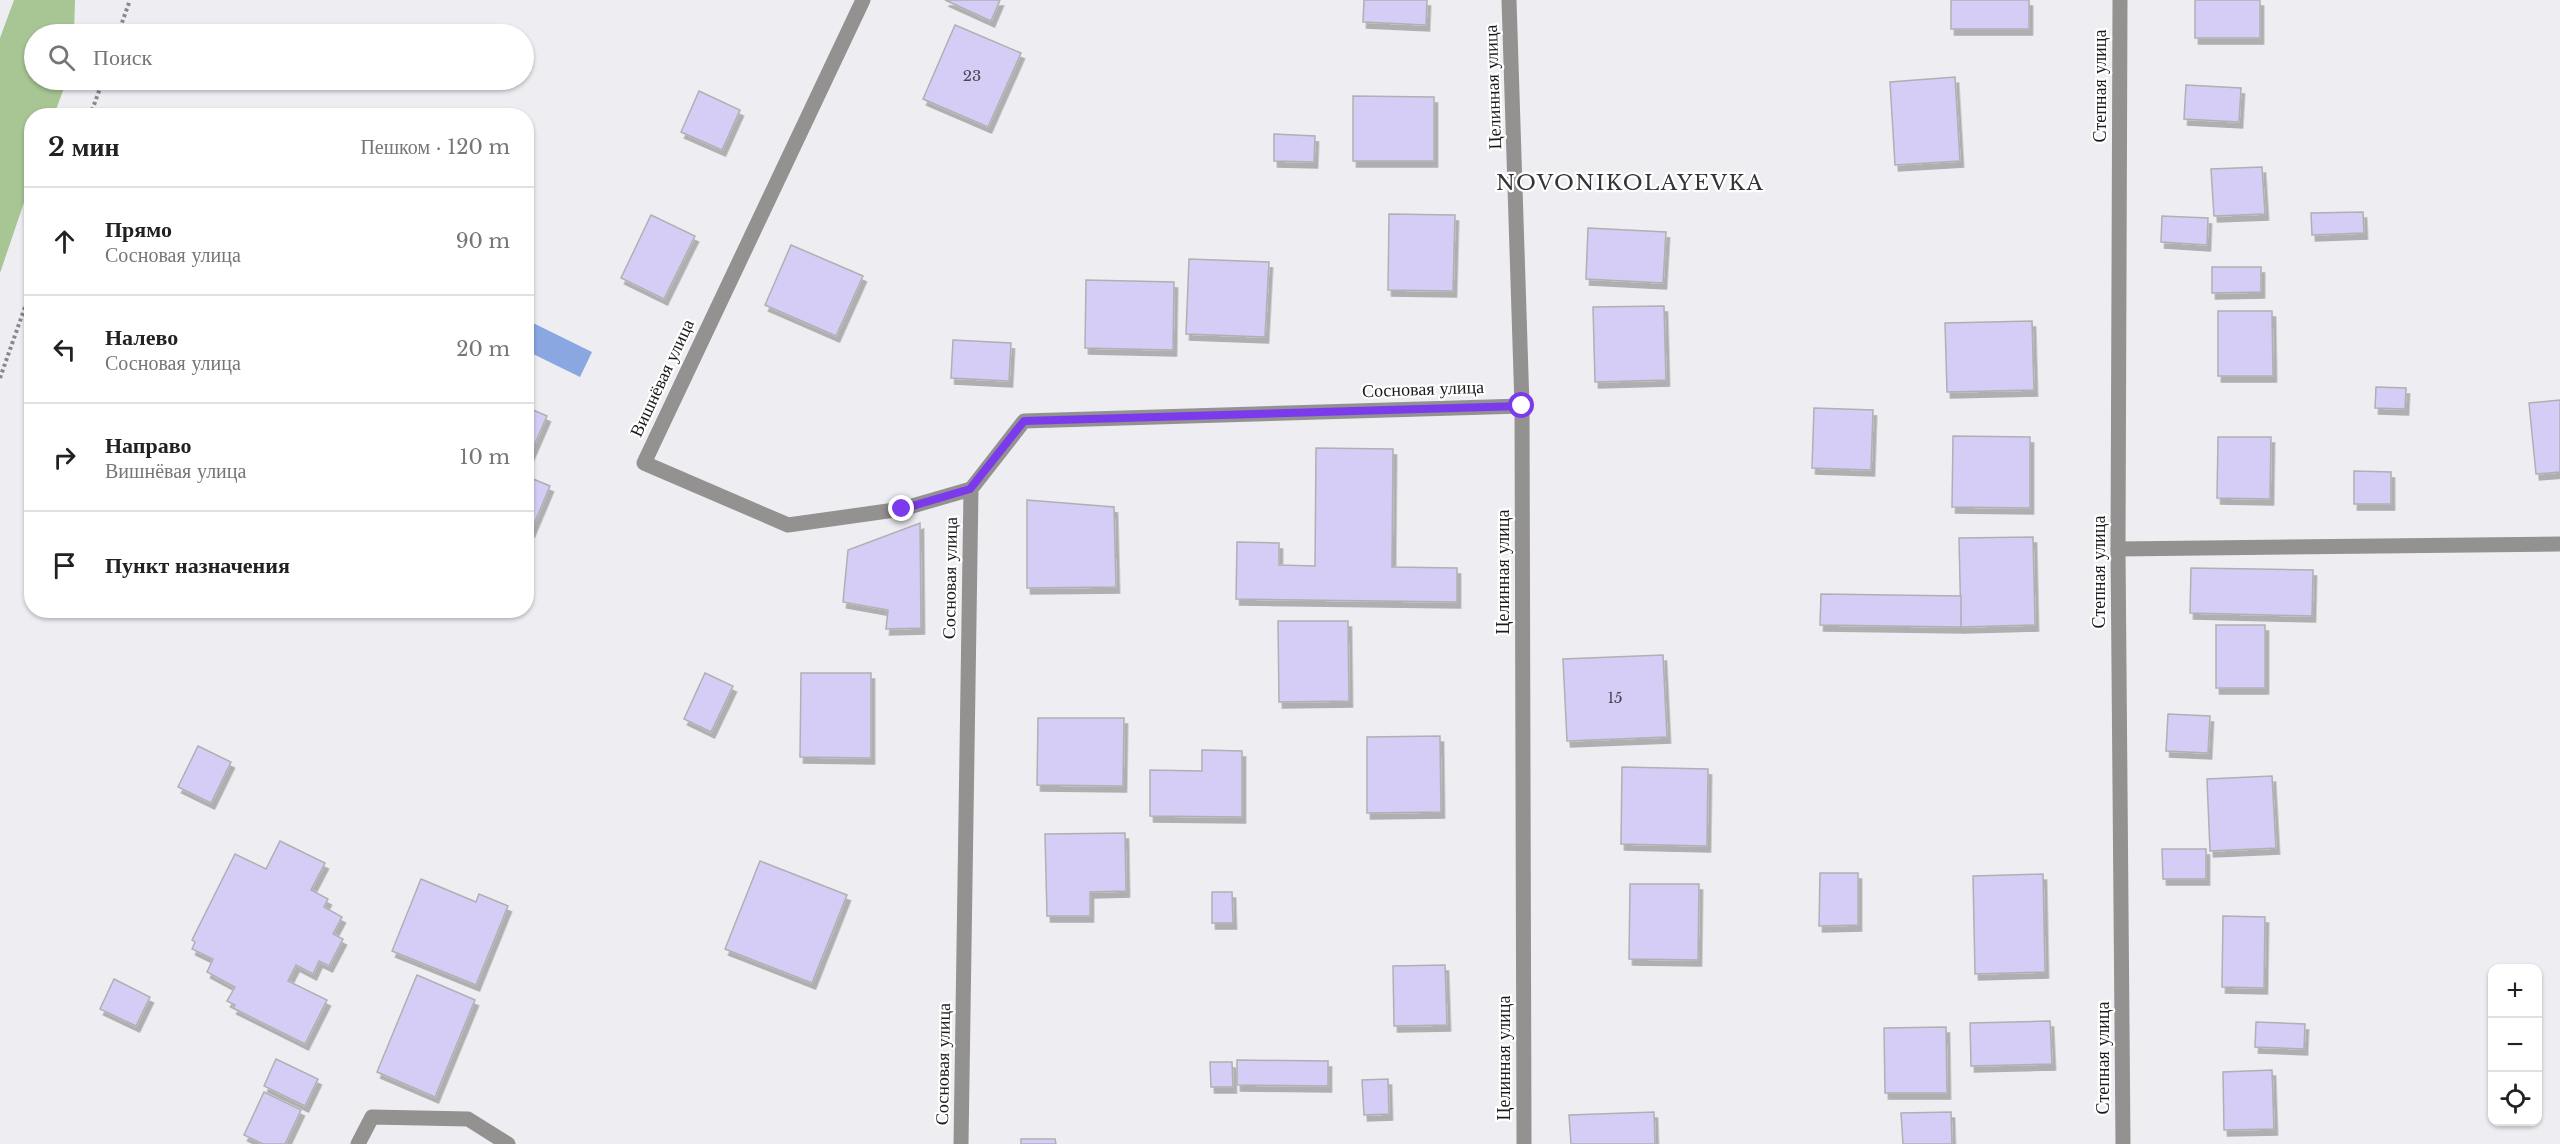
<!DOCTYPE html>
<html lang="ru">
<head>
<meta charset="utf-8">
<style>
	:root { --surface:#fff; --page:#f2f2f2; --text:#222; --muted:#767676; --line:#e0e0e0 }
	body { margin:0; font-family:"Libre Baskerville",serif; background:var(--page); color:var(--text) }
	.controls { position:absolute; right:18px; bottom:18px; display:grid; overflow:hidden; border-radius:12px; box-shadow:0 2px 4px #0004 }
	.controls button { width:54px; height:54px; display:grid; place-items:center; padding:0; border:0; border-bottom:2px solid var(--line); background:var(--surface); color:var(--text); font:30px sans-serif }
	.stop { position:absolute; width:18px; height:18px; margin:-14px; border:4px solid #7c3aed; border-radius:50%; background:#fff }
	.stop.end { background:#7c3aed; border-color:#fff; box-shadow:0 2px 6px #0008 }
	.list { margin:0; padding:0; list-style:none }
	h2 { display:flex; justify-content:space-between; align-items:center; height:78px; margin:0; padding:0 24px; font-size:26px }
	h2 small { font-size:20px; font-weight:400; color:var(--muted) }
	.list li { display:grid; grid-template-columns:39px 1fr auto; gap:18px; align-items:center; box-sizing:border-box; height:108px; padding:0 24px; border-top:2px solid var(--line) }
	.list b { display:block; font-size:22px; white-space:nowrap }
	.list p { margin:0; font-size:20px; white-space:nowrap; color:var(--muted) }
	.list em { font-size:20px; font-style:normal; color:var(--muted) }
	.icon { flex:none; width:33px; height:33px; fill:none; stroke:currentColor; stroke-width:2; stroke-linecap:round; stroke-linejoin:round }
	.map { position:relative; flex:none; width:2560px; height:1144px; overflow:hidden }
	.search { position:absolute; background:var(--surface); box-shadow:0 2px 4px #0004; left:24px; top:24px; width:510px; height:66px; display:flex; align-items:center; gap:15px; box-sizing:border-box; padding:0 21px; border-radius:33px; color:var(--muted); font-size:22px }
	.panel { position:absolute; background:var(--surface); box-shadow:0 2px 4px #0004; left:24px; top:108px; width:510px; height:510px; border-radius:24px }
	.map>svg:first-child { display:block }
	.green { fill:#a7c693 }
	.water { fill:#8aa7e2 }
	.building { fill:#d5cdf5; stroke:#b0b0b3; stroke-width:1.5; filter:url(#shadow) }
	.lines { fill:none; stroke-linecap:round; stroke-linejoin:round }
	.path { stroke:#88888b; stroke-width:4; stroke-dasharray:3 3; stroke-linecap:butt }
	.minor { stroke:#939291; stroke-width:15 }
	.route { stroke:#7c3aed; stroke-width:8 }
	.labels { text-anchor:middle; stroke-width:4.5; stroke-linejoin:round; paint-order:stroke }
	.number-label { font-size:15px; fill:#494752 }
	.street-label { font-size:18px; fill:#1a1a1c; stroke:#fff }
	.quarter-label { font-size:21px; letter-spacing:1.5px; fill:#343437; stroke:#fff }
</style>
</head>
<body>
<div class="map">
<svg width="2560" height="1144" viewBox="0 0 2560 1144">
	<defs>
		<filter id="shadow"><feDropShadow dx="3.5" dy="6" stdDeviation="0" flood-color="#0004"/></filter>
	</defs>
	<rect width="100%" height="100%" fill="#eeeef2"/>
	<polygon class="green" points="14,0 75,0 74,34 34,34 34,80 67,80 54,115 32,116 31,182 0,273 0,38"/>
	<polygon class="water" points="527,320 592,352 580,377 527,351"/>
	<g class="building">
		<polygon points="945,0 1000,0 991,21"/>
		<polygon points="1364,0 1427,0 1426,25 1363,22"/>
		<rect x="1951" y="0" width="78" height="29"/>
		<rect x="2195" y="0" width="65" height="38"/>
		<polygon points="955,25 1021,53 988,127 923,99"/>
		<polygon points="1955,77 1960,161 1895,165 1890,82"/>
		<polygon points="2186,85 2241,88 2239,122 2184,119"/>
		<polygon points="699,91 740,110 722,150 681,132"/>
		<polygon points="1353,96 1434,97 1434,161 1353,161"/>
		<polygon points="1274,134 1315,136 1314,162 1274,161"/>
		<polygon points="2262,167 2265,214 2214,216 2211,169"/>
		<polygon points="2363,212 2364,233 2312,235 2311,213"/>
		<polygon points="1389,214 1455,215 1453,291 1388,290"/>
		<polygon points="651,215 695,236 664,299 621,278"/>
		<polygon points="2162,216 2208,218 2207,245 2161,242"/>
		<polygon points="1588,228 1666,232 1663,283 1586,279"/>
		<polygon points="791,245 863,276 836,336 765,305"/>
		<polygon points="1189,259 1269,262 1265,337 1186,334"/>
		<polygon points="2212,267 2261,267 2261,292 2212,293"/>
		<polygon points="1086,280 1174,282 1173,350 1085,348"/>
		<polygon points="1664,306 1666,380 1595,382 1593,307"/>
		<polygon points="2218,311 2272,311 2273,376 2218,376"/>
		<polygon points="2032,321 2034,390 1947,392 1945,323"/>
		<polygon points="953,340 1011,343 1009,381 951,378"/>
		<polygon points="2376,387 2406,388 2405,409 2375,408"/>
		<polygon points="2560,400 2560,472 2536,474 2529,403"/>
		<polygon points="526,407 547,416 526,464"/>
		<polygon points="1814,408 1873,410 1871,470 1812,468"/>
		<polygon points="1953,436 2030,437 2030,508 1952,507"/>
		<polygon points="2218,437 2271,437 2270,499 2217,498"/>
		<polygon points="1316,448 1393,449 1392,567 1457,568 1457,602 1236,599 1237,542 1279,543 1279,565 1315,566"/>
		<polygon points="2354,471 2391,472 2391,504 2354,504"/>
		<polygon points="526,476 550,486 531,531 526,529"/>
		<polygon points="1027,500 1114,507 1116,587 1027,588"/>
		<polygon points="920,523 921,628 886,629 888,610 843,602 848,550"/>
		<polygon points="2033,537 2035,625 1961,627 1959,538"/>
		<polygon points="2191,568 2313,570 2312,616 2190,613"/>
		<polygon points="1821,594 1961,596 1961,627 1820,625"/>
		<polygon points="1278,621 1348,621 1349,701 1279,702"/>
		<rect x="2216" y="625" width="49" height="63"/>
		<polygon points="1663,655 1667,737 1567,741 1563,659"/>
		<polygon points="705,673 733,686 711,732 684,719"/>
		<polygon points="801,673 871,673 871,758 800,757"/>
		<polygon points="2168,714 2210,716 2208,753 2166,751"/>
		<polygon points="1038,718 1124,718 1123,786 1037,785"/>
		<polygon points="1440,736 1441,812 1367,813 1367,737"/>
		<polygon points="198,746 231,762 211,803 178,787"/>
		<polygon points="1202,750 1242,751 1242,817 1150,816 1150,770 1202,771"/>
		<polygon points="1622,767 1708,769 1707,846 1621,844"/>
		<polygon points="2272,776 2276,848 2210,851 2207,779"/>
		<polygon points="1125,833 1126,891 1090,892 1090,916 1047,916 1045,834"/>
		<polygon points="280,841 325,863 311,890 328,899 324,907 342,917 333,934 343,939 329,966 319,961 313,974 296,965 288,981 327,1000 305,1044 233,1008 235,1005 227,1001 235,987 207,972 213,959 192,949 195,942 192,940 235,854 266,869"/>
		<polygon points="2162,849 2206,849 2206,879 2163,879"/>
		<polygon points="760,861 847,895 812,983 725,949"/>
		<polygon points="1820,873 1858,873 1858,925 1819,926"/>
		<polygon points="2043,874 2045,972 1975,974 1973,876"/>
		<polygon points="421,879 476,902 479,894 508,906 476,985 392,951"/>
		<polygon points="1630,884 1699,884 1698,960 1629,959"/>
		<polygon points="1212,892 1232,892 1233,923 1212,923"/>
		<polygon points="2223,916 2265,917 2264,988 2222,987"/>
		<polygon points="1445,965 1447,1025 1394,1026 1393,966"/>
		<polygon points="417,975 475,1000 435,1097 377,1072"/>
		<polygon points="114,979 150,997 136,1026 100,1009"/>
		<polygon points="2050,1021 2052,1064 1971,1066 1970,1023"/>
		<polygon points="2256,1022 2305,1024 2304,1049 2255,1047"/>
		<polygon points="1946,1027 1947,1093 1885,1093 1884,1028"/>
		<polygon points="276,1059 318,1079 305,1106 264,1086"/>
		<polygon points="1237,1060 1328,1061 1328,1086 1237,1085"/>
		<polygon points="1210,1062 1232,1062 1233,1087 1211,1087"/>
		<polygon points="2272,1070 2274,1129 2224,1130 2223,1072"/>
		<polygon points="1388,1079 1389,1114 1364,1115 1362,1080"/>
		<polygon points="264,1092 301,1110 285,1144 263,1144 244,1135"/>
		<polygon points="1654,1112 1655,1144 1571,1144 1569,1115"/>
		<polygon points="1951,1112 1952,1144 1903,1144 1901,1113"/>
		<polygon points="1021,1139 1055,1139 1056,1144 1021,1144"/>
	</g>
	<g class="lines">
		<g class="path">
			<polyline points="118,34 130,0"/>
			<polyline points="90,116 103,80"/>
			<polyline points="0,378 32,287"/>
		</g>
		<g class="minor">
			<polyline points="863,0 644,463 788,525 902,509 971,489"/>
			<polyline points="1509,0 1522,406 1524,1144"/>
			<polyline points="2120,0 2118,549 2123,1144"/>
			<polyline points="2118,549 2560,544"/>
			<polyline points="358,1144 372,1117 468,1119 508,1144"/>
			<polyline points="961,1144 971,489 1024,421 1522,406"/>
		</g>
	</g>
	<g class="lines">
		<polyline class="route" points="902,509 970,489 1024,421 1522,406"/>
	</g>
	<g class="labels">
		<g class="number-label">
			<text x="972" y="81">23</text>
			<text x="1615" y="703">15</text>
		</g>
		<g class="street-label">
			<text transform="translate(2100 86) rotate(-90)" y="6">Степная улица</text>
			<text transform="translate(1493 87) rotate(-92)" y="6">Целинная улица</text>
			<text transform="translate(662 378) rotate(-65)" y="6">Вишнёвая улица</text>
			<text transform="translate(1423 389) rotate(-2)" y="6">Сосновая улица</text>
			<text transform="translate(1503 572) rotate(-90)" y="6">Целинная улица</text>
			<text transform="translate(2099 572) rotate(-90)" y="6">Степная улица</text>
			<text transform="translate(950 578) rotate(-89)" y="6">Сосновая улица</text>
			<text transform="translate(1504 1058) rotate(-90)" y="6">Целинная улица</text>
			<text transform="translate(2103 1058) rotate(-90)" y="6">Степная улица</text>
			<text transform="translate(943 1064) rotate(-89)" y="6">Сосновая улица</text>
		</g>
		<g class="quarter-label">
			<text x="1630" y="190">NOVONIKOLAYEVKA</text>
		</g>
	</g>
</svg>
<div class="controls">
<button>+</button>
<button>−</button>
<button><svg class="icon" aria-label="locate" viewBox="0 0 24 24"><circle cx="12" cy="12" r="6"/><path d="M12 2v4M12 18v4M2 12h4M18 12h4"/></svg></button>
</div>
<div class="stop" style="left:1522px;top:406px"></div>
<div class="stop end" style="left:902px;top:509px"></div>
<div class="search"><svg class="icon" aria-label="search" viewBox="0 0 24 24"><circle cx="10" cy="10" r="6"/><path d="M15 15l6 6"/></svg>Поиск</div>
<section class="panel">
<h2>2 мин<small>Пешком · 120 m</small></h2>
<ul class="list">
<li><svg class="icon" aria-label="ahead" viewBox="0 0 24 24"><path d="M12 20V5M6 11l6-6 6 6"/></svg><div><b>Прямо</b><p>Сосновая улица</p></div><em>90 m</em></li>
<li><svg class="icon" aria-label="left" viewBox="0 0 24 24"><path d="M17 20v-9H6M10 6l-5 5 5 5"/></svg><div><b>Налево</b><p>Сосновая улица</p></div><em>20 m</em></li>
<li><svg class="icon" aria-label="right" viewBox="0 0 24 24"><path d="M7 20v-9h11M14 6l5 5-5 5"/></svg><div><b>Направо</b><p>Вишнёвая улица</p></div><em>10 m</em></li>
<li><svg class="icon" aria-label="arrive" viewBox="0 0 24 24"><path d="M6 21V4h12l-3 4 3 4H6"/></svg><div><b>Пункт назначения</b></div></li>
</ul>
</section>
</div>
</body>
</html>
